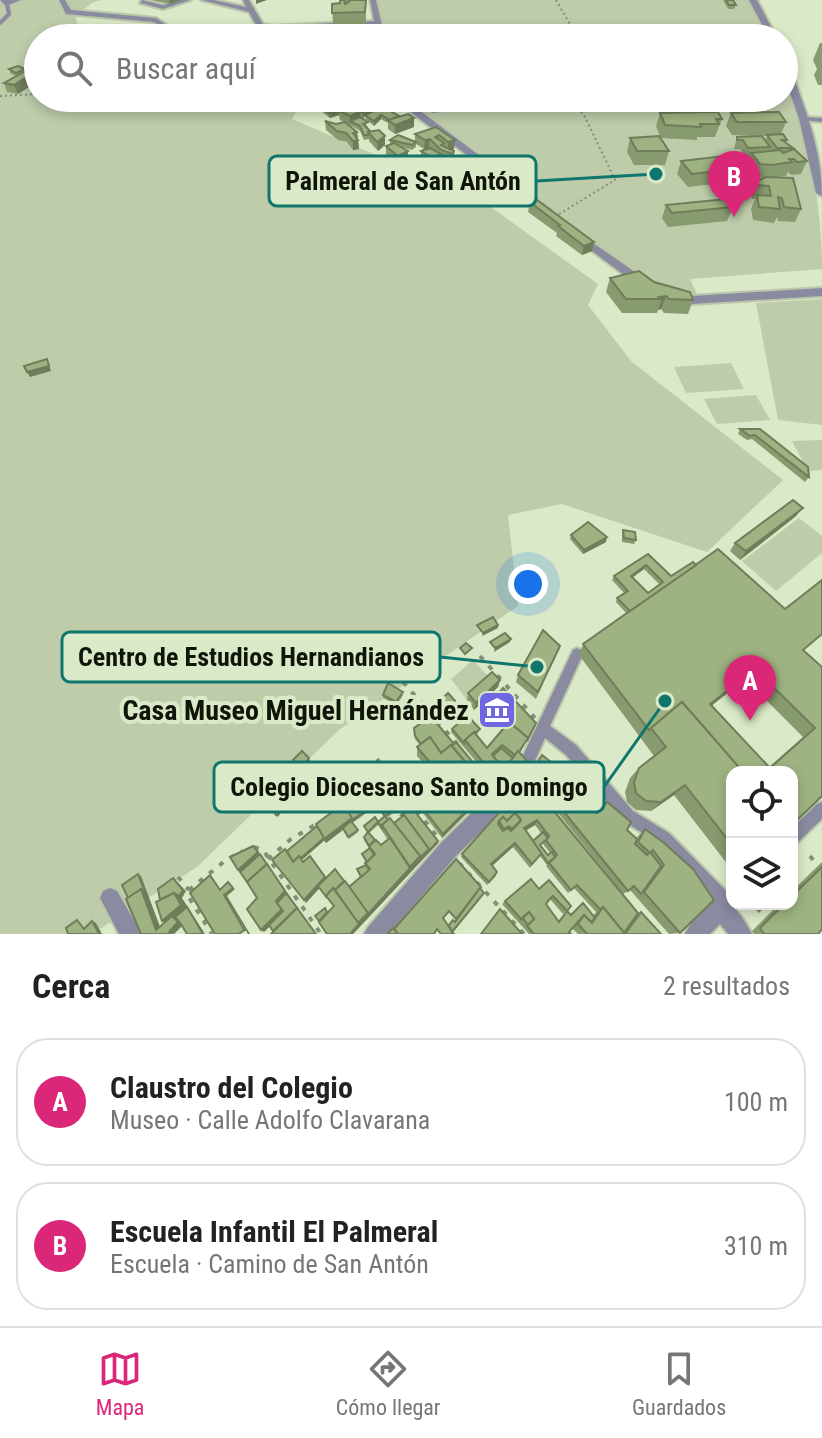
<!DOCTYPE html>
<html lang="es">
<head>
<meta charset="utf-8">
<style>
	:root { --surface:#fff; --page:#f2f2f2; --text:#222; --muted:#767676; --line:#e0e0e0; --accent:#db2777 }
	body { margin:0; font-family:"Roboto Condensed",sans-serif; background:var(--page); color:var(--text) }
	.controls { position:absolute; right:24px; bottom:24px; display:grid; overflow:hidden; border-radius:16px; box-shadow:0 4px 12px #0003 }
	.controls button { width:72px; height:72px; display:grid; place-items:center; padding:0; border:0; border-bottom:2px solid var(--line); background:var(--surface); color:var(--text); font:40px sans-serif }
	.you { position:absolute; left:528px; top:584px; width:28px; height:28px; margin:-20px; border:6px solid #fff; border-radius:50%; background:#1a73e8; box-shadow:0 0 0 12px #1a73e833 }
	.badge { display:grid; place-items:center; width:52px; height:52px; border-radius:50%; background:var(--accent); color:#fff; font-size:26px; font-weight:700 }
	.pin { position:absolute; translate:-50% -66px; filter:drop-shadow(0 2px 4px #0008) }
	.pin::after { content:''; position:absolute; top:42px; width:28px; height:24px; background:inherit; clip-path:polygon(0 0,100% 0,50% 100%) }
	.list { margin:0; padding:0; list-style:none }
	h2 { display:flex; justify-content:space-between; align-items:center; height:104px; margin:0; padding:0 32px; font-size:34px }
	h2 small { font-size:26px; font-weight:400; color:var(--muted) }
	.list li { display:grid; grid-template-columns:52px 1fr auto; gap:24px; align-items:center; box-sizing:border-box; height:128px; margin:0 16px 16px; padding:0 16px; border:2px solid var(--line); border-radius:32px }
	.list b { display:block; font-size:30px; white-space:nowrap }
	.list p { margin:0; font-size:26px; white-space:nowrap; color:var(--muted) }
	.list em { font-size:26px; font-style:normal; color:var(--muted) }
	.icon { flex:none; width:44px; height:44px; fill:none; stroke:currentColor; stroke-width:2; stroke-linecap:round; stroke-linejoin:round }
	.map { position:relative; flex:none; width:822px; height:934px; overflow:hidden }
	.search { position:absolute; background:var(--surface); box-shadow:0 4px 12px #0003; left:24px; right:24px; top:24px; height:88px; display:flex; align-items:center; gap:20px; box-sizing:border-box; padding:0 28px; border-radius:44px; color:var(--muted); font-size:30px }
	.sheet { height:392px; background:var(--surface) }
	nav { display:flex; justify-content:space-around; align-items:center; box-sizing:border-box; height:112px; border-top:2px solid var(--line); background:var(--surface); font-size:22px; color:var(--muted) }
	nav a { display:grid; justify-items:center; gap:4px }
	nav .on { color:var(--accent) }
	.map>svg:first-child { display:block }
	.green { fill:#beccaa }
	.lines { fill:none; stroke-linecap:round; stroke-linejoin:round }
	.canal { fill:#9193c4; fill-rule:evenodd }
	.service-casing { stroke:#bac7a9; stroke-width:6 }
	.pedestrian-casing { stroke:#bac7a9; stroke-width:4 }
	.minor-casing { stroke:#bac7a9; stroke-width:4 }
	.tertiary-casing { stroke:#bac7a9; stroke-width:4 }
	.path-far1 { stroke:#858f77; stroke-width:2; stroke-dasharray:2 3; stroke-linecap:butt }
	.path { stroke:#858f77; stroke-width:4; stroke-dasharray:5 8; stroke-linecap:butt }
	.service { stroke:#8a8ba1; stroke-width:4 }
	.pedestrian { fill:#8a8ba1; fill-rule:evenodd }
	.minor { fill:#8a8ba1; fill-rule:evenodd }
	.tertiary { fill:#8a8ba1; fill-rule:evenodd }
	.wall { fill:#889a6f; fill-rule:evenodd }
	.shaded-wall { fill:#6f7d5a }
	.building { fill:#9eb381; stroke:#6f7d5a; stroke-width:2; fill-rule:evenodd }
	.labels { text-anchor:middle; stroke-width:8; stroke-linejoin:round; paint-order:stroke }
	.near-poi-label { font-size:28px; font-weight:bold; fill:#101509; stroke:#dae9c7; text-anchor:end }
	.leader { fill:none; stroke:#0f766e; stroke-width:3 }
	.callout-dot { fill:#0f766e; stroke:#dae9c7; stroke-width:3 }
	.callout { fill:#dae9c7; stroke:#0f766e; stroke-width:3 }
	.callout-label { font-size:26px; text-anchor:middle; font-weight:bold; fill:#101509 }
</style>
</head>
<body>
<div class="map">
<svg width="822" height="934" viewBox="0 0 822 934">
	<rect width="100%" height="100%" fill="#dae9c7"/>
	<g class="green">
		<polygon points="0,0 101,0 92,3 75,16 81,36 38,38 38,98 304,98 292,119 481,200 598,284 588,305 631,361 783,480 707,552 562,504 508,515 518,606 340,729 197,867 92,934 0,934"/>
		<polygon points="376,0 750,0 769,38 383,38"/>
		<path d="M784 73C808 134 822 203 822 269L690 279 697 294 664 295 414 108 409 98H784Z"/>
		<polygon points="822,299 822,425 778,420 756,303"/>
		<polygon points="731,363 744,389 686,393 674,367"/>
		<polygon points="756,395 770,420 717,424 704,399"/>
		<polygon points="822,440 822,470 808,471 792,441"/>
		<polygon points="799,518 822,536 822,553 776,591 742,561"/>
		<polygon points="473,660 490,678 467,700 451,679"/>
	</g>
	<g class="lines">
		<polygon class="canal" points="503,98 526,98 522,101 432,113 428,110 432,107"/>
		<g class="service-casing">
			<polyline id="service" points="0,23 9,14 7,4"/>
		</g>
		<g class="pedestrian-casing">
			<g id="pedestrian">
				<polygon points="804,117 822,118 822,122 802,120 802,118"/>
				<polygon points="577,648 581,650 583,654 550,726 576,745 633,811 669,833 732,897 732,904 734,904 732,907 727,909 722,907 659,843 623,821 566,755 545,738 528,776 523,778 518,776 516,771 518,766 573,650"/>
				<polygon points="822,802 822,819 797,843 792,845 792,828 817,804"/>
			</g>
		</g>
		<g class="minor-casing">
			<g id="minor">
				<polygon points="0,0 21,0 6,6"/>
				<polygon points="59,0 65,0 71,10 156,18 186,38 177,38 169,32 111,38 85,38 89,36 163,28 154,22 66,14"/>
				<polygon points="142,0 163,5 180,0 191,0 163,9 140,3"/>
				<path d="M201 0H214L246 7 243 0H249L263 24 272 26 374 21 370 0H376L385 38H377L375 25 272 30C256 27 256 26 249 12Z"/>
				<polygon points="402,98 410,98 415,107 552,210 552,214 544,214 408,110"/>
				<polygon points="580,234 648,281 648,287 640,287 576,239 576,235"/>
				<polygon points="822,288 822,296 675,305 669,301 675,297"/>
				<polygon points="515,775 522,777 524,784 522,791 455,857 389,934 364,934 368,927 441,843 508,777"/>
				<polygon points="110,888 117,891 142,934 119,934 100,898 103,891"/>
				<path d="M720 898C733 903 746 921 752 934H728L720 924 710 934H685C691 921 706 903 720 898Z"/>
			</g>
		</g>
		<g class="tertiary-casing">
			<g id="tertiary">
				<polygon points="749,0 757,0 777,38 769,38"/>
				<path d="M784 59 788 62C804 106 822 149 822 196L816 193 799 119 784 75Z"/>
			</g>
		</g>
		<g class="path-far1">
			<polyline points="556,0 578,38"/>
			<polyline points="0,96 38,94"/>
			<polyline points="559,214 615,180 584,115 568,98"/>
		</g>
		<g class="path">
			<polyline points="480,656 535,718"/>
			<polyline points="403,682 458,745"/>
			<polyline points="377,759 439,839"/>
			<polyline points="343,807 387,772"/>
			<polyline points="254,847 263,850 321,934"/>
			<polyline points="810,856 814,861"/>
			<polyline points="268,859 291,839 320,822"/>
			<polyline points="459,863 524,934"/>
			<polyline points="178,877 189,890 188,896 212,934"/>
			<polyline points="189,890 226,860 243,851"/>
			<polyline points="757,908 762,914"/>
		</g>
		<use href="#service" class="service"/>
		<use href="#pedestrian" class="pedestrian"/>
		<use href="#minor" class="minor"/>
		<use href="#tertiary" class="tertiary"/>
	</g>
	<g class="wall">
		<polygon points="151,0 181,0 170,4"/>
		<polygon points="328,0 366,0 366,24 333,25 332,4 340,3 340,0"/>
		<polygon points="723,0 733,0 736,5 734,9 728,9"/>
		<polygon points="153,32 169,32 165,37 154,36"/>
		<polygon points="820,43 822,43 822,85 818,85 814,75 817,69 813,60"/>
		<polygon points="9,69 37,70 38,81 18,94 7,92 4,83 16,76 11,74"/>
		<polygon points="329,98 362,98 362,100 359,106 329,103"/>
		<polygon points="319,106 357,111 374,108 374,111 414,127 395,134 388,129 388,123 381,119 374,126 366,119 365,116 363,118 360,116 368,127 367,127 385,145 378,151 369,141 369,139 364,140 360,131 345,122 357,132 359,149 353,150 347,142 338,140 326,130 325,121 336,124 344,122 340,120 339,115 330,118 320,110"/>
		<polygon points="660,113 722,119 715,137 697,137 697,140 661,138 656,126"/>
		<polygon points="731,113 786,122 781,134 787,140 786,142 807,161 801,174 791,175 788,172 786,176 775,177 801,209 795,222 778,221 777,217 774,223 753,220 751,209 755,199 752,199 751,194 757,181 764,178 755,177 751,173 748,180 688,187 677,174 681,161 748,161 750,157 745,157 740,149 734,149 737,137 765,140 767,136 732,135 726,126"/>
		<polygon points="436,127 454,149 451,150 454,151 453,162 441,159 441,163 432,167 421,160 421,151 424,149 416,144 416,147 412,150 402,147 408,151 408,160 398,165 386,155 386,146 390,144 390,140 415,142 415,134"/>
		<polygon points="630,138 669,151 665,165 634,165 627,152"/>
		<polygon points="403,162 419,166 409,171 403,167"/>
		<polygon points="464,162 491,166 491,171 522,200 507,202 501,197 501,193 481,179 476,181 464,171"/>
		<polygon points="530,202 594,242 592,251 582,255 556,236 557,233 528,212"/>
		<polygon points="666,205 733,207 727,221 668,227 662,218"/>
		<polygon points="639,271 654,282 693,300 688,314 664,313 661,309 658,310 657,313 622,313 606,292 610,278"/>
		<polygon points="740,429 760,429 809,477 805,482 752,439 747,440 738,434"/>
		<polygon points="796,516 740,560 730,551 735,543"/>
		<polygon points="623,530 636,540 634,544 622,542 622,534"/>
		<polygon points="571,535 606,542 583,554 570,539"/>
		<path d="M648 554 671 576 804 651 822 667V796L732 772V870L674 795 651 811 636 810 627 802 625 792 630 778 639 768 654 756 579 655 583 644 627 614 616 602 617 598 624 593 612 580 614 576ZM644 569 660 585 648 593 632 578ZM745 679 803 737 769 767 711 706Z"/>
		<polygon points="560,646 536,699 516,682 518,675"/>
		<polygon points="500,680 498,687 474,710 467,700 468,693"/>
		<path d="M498 694 536 723 520 753 534 768 571 803H586L597 813 627 830 636 838 645 829 664 843 680 933 669 934 630 890 623 894 538 788 536 790 638 913 641 912 661 934H578L572 928 569 932 571 934H529L502 904 505 901 539 889 571 906 563 914 550 899 546 904 558 921 567 911 570 915 583 903 593 916 596 912 574 888 568 893 546 866 547 865 540 856 530 868 513 847 492 865 496 876 487 885 461 857 462 854 522 791 505 774 495 784 451 732 452 729 479 732 476 735 487 748 513 715 497 697ZM535 825 541 833 533 841 526 830ZM544 842 543 844 550 853 548 855 540 845Z"/>
		<polygon points="383,695 403,695 397,705 383,698"/>
		<polygon points="433,707 457,707 441,720 433,710"/>
		<polygon points="415,716 454,744 492,785 490,790 442,838 396,778 396,773 417,771 424,764 417,756 417,747 420,745 415,739 414,731 419,724 415,720"/>
		<path d="M386 773 438 841V843L353 934 327 912 334 906 319 888 306 903 287 851ZM376 806 384 817 378 822V825L388 840 381 845 369 833 378 825V822L364 826 367 832 364 837V840L369 848 362 854 366 862V865L361 877 350 888 326 878 302 860 324 840 326 843 343 830 349 839 358 832 352 823ZM398 809 402 817 394 823 387 818Z"/>
		<polygon points="822,862 822,929 818,934 754,934 752,931 779,904 792,904 792,891"/>
	</g>
	<g class="shaded-wall">
		<polygon points="169,0 181,0 170,4"/>
		<polygon points="256,0 267,0 256,4"/>
		<polygon points="349,30 349,38 320,38 320,34"/>
		<polygon points="37,70 38,81 18,94 14,85"/>
		<polygon points="374,108 374,112 365,115 365,116 363,118 363,113"/>
		<polygon points="339,111 339,115 330,118 329,113"/>
		<polygon points="360,112 360,121 350,121 350,116"/>
		<polygon points="381,115 381,119 374,126 374,121"/>
		<polygon points="414,118 414,127 395,134 395,125"/>
		<polygon points="357,132 359,149 353,150 353,133"/>
		<polygon points="385,136 385,145 378,151 377,142"/>
		<polygon points="430,139 429,148 424,149 425,140"/>
		<polygon points="455,140 454,149 448,151 448,142"/>
		<polygon points="408,151 408,160 398,165 398,156"/>
		<polygon points="441,154 441,163 432,167 433,158"/>
		<polygon points="419,162 419,166 409,171 409,166"/>
		<polygon points="491,166 490,176 482,175 481,179 476,181 477,172"/>
		<polygon points="523,195 522,200 507,202 508,198"/>
		<polygon points="594,242 592,251 582,255 584,246"/>
		<polygon points="666,296 661,309 658,310 662,299 659,297"/>
		<polygon points="47,359 51,371 30,377 27,372"/>
		<polygon points="803,508 796,516 740,560 746,551"/>
		<polygon points="607,537 606,542 583,554 584,550"/>
		<polygon points="646,565 644,569 629,580 631,576"/>
		<polygon points="498,625 498,628 482,636 483,633"/>
		<polygon points="511,639 510,642 494,652 495,648"/>
		<polygon points="755,669 745,679 701,714 710,704"/>
		<polygon points="500,680 498,687 474,710 476,703"/>
		<polygon points="458,704 457,707 441,720 441,717"/>
		<polygon points="309,758 310,761 302,772 301,769"/>
		<polygon points="543,778 538,788 526,799 530,790"/>
		<polygon points="492,785 490,790 475,805 477,800"/>
		<polygon points="685,785 674,795 651,811 661,802"/>
		<polygon points="342,791 344,796 324,812 322,807"/>
		<polygon points="291,792 293,794 278,817 276,815"/>
		<polygon points="477,798 475,805 442,838 443,834 467,810 467,808"/>
		<polygon points="376,803 376,806 353,822 352,820"/>
		<polygon points="352,818 353,822 326,843 324,839"/>
		<polygon points="537,820 535,825 522,833 524,828"/>
		<polygon points="324,838 325,840 296,865 294,864"/>
		<polygon points="438,841 438,843 369,917 368,914 410,868 410,867 420,856"/>
		<polygon points="515,843 513,847 490,868 491,864"/>
		<polygon points="258,852 261,856 242,874 238,870"/>
		<polygon points="267,864 270,868 316,934 285,912 264,932 261,930 276,901"/>
		<polygon points="138,874 141,876 162,932 156,930 143,895"/>
		<polygon points="325,877 327,880 306,903 304,900"/>
		<polygon points="173,878 186,891 182,898 205,934 183,925 174,934 170,934 169,932 170,925 162,921 174,893"/>
		<polygon points="233,888 235,889 227,896 250,934 248,934 224,895"/>
		<polygon points="368,913 369,917 353,934 350,934"/>
		<polygon points="92,921 96,923 102,934 99,934"/>
	</g>
	<g class="building">
		<polygon points="340,0 344,0 345,4 349,2 349,0 366,0 365,12 332,13 332,4 340,3"/>
		<polygon points="726,0 733,0 736,5 729,5"/>
		<polygon points="345,26 349,30 320,34 317,30"/>
		<polygon points="353,26 366,26 367,29 356,30 356,33"/>
		<polygon points="153,28 168,28 164,32 153,32"/>
		<polygon points="367,29 367,38 356,37 356,30"/>
		<polygon points="299,30 303,36 287,38 253,38"/>
		<polygon points="99,33 100,38 72,38"/>
		<polygon points="119,33 123,38 100,37 107,36"/>
		<polygon points="238,33 249,33 251,38 240,38"/>
		<polygon points="346,35 347,38 336,37"/>
		<polygon points="18,66 25,69 16,73 9,69"/>
		<polygon points="29,69 37,70 14,85 4,83"/>
		<polygon points="331,104 343,109 329,113 319,106"/>
		<polygon points="364,105 374,108 363,113 356,110"/>
		<polygon points="347,107 360,112 350,116 339,111"/>
		<polygon points="383,107 399,116 390,120 381,115 374,121 365,115"/>
		<polygon points="718,112 722,119 716,119 719,124 700,124 701,127 665,125 660,113"/>
		<polygon points="779,112 786,122 737,122 731,113"/>
		<polygon points="408,114 414,118 395,125 388,120"/>
		<polygon points="360,117 368,122 363,124 371,132 368,132 368,135 364,135 360,126 350,121"/>
		<polygon points="325,121 336,124 345,122 357,132 353,133 358,140 353,141 346,133 337,131"/>
		<polygon points="436,127 455,140 448,142 439,135 435,137 444,143 441,145 454,151 453,154 441,150 430,139 425,140 415,134"/>
		<polygon points="379,130 385,136 377,142 368,132"/>
		<polygon points="783,134 787,140 782,140 793,148 777,148 767,135"/>
		<polygon points="398,135 416,142 412,145 390,140"/>
		<polygon points="659,136 669,151 637,151 630,138"/>
		<polygon points="762,136 770,147 748,148 743,140 737,140 737,137"/>
		<polygon points="394,143 408,151 398,156 386,146"/>
		<polygon points="430,148 441,154 433,158 421,151"/>
		<polygon points="794,149 807,161 797,162 794,159 789,159 792,162 772,165 760,164 751,153 780,150 783,153"/>
		<polygon points="742,154 753,167 692,174 681,161"/>
		<polygon points="766,177 793,178 801,209 784,207 782,198 778,197 780,209 759,207 757,195 771,196 769,186 757,185 757,181"/>
		<polygon points="726,199 733,207 672,213 666,205"/>
		<polygon points="537,200 594,242 584,246 558,226 560,225 530,202"/>
		<polygon points="639,271 654,282 690,292 693,300 669,299 666,296 659,297 662,299 626,299 610,278"/>
		<polygon points="47,359 49,366 27,372 24,366"/>
		<polygon points="740,429 760,429 808,467 809,477 755,435 750,436"/>
		<polygon points="793,500 803,508 746,551 735,543"/>
		<polygon points="588,522 607,537 584,550 571,535"/>
		<polygon points="623,530 635,532 636,540 624,538"/>
		<path d="M718 549 785 609 822 580V634L803 650 822 667V796L792 825V772H743L682 702 649 730 583 644ZM755 669 815 728 770 768 710 704Z"/>
		<path d="M648 554 671 576 693 562 696 565 630 611 617 598 628 591 614 576ZM646 565 663 582 648 593 631 576Z"/>
		<polygon points="493,617 498,625 483,633 477,625"/>
		<polygon points="543,630 560,646 538,692 518,675"/>
		<polygon points="505,633 511,639 495,648 490,642"/>
		<polygon points="466,643 472,648 465,654 460,648"/>
		<polygon points="492,672 500,680 476,703 468,693"/>
		<polygon points="388,683 403,692 396,702 383,695"/>
		<polygon points="503,688 536,723 527,741 528,738 509,722 507,723 515,713 498,694"/>
		<polygon points="448,693 458,704 441,717 433,707"/>
		<polygon points="682,702 743,772 732,772 732,845 685,785 661,802 646,801 636,793 634,782 639,768 666,747 651,728"/>
		<polygon points="425,709 454,744 452,746 451,745 441,753 430,737 421,744 415,736 414,728 421,723 415,716"/>
		<polygon points="467,715 480,729 465,740 464,743 452,729"/>
		<polygon points="509,722 528,738 519,752 518,751 515,755 502,745 492,754 505,770 497,779 465,740 474,732 487,748"/>
		<polygon points="430,737 441,753 451,745 473,771 467,777 477,798 467,808 453,792 450,795 443,784 445,780 417,747"/>
		<polygon points="456,742 492,785 477,800 477,798 468,779 473,771 452,746"/>
		<polygon points="501,748 513,758 509,763 504,773 505,770 493,756"/>
		<polygon points="302,751 309,758 301,769 293,760"/>
		<polygon points="518,751 543,778 530,790 526,785 528,782 509,763"/>
		<polygon points="542,755 574,780 564,796 551,780 542,788 539,786 543,778 534,768"/>
		<polygon points="427,762 444,782 442,787 450,797 453,795 467,810 443,834 411,793 425,781 417,771 403,781 396,773 410,764 417,771"/>
		<polygon points="386,773 406,798 398,807 385,816 376,803 352,820 345,806"/>
		<polygon points="551,780 571,803 588,787 595,792 586,803 597,813 607,802 631,822 627,830 637,839 635,844 647,855 650,852 661,866 641,894 634,886 628,891 543,786"/>
		<polygon points="283,785 291,792 276,815 273,811 276,794"/>
		<path d="M535 788 638 913 624 933 603 907 600 909 577 885 571 890 549 863 557 855 546 840 549 836 537 820 524 828 542 853 532 864 515 843 491 864 497 872 489 882 462 854 504 807 524 789 528 794ZM515 813 521 820 520 822 511 831 508 828 503 831 498 824 499 821 503 817 507 821Z"/>
		<polygon points="407,797 412,806 402,813 398,806"/>
		<polygon points="343,804 352,818 324,839 316,824"/>
		<polygon points="412,808 438,841 429,851 429,849 404,815 402,815"/>
		<polygon points="515,813 521,820 512,829 509,826 504,829 499,821 503,817 507,821"/>
		<polygon points="404,815 429,849 420,858 420,856 394,823"/>
		<polygon points="385,816 388,820 382,825 383,829 378,822"/>
		<polygon points="375,817 378,822 368,832 364,826"/>
		<polygon points="390,818 420,856 410,867 382,825"/>
		<polygon points="351,821 358,830 348,837 343,828"/>
		<polygon points="317,826 324,838 301,858 299,856 293,862 287,851"/>
		<polygon points="645,829 664,843 693,869 714,900 680,933 644,892 664,865 653,850 650,853 638,842"/>
		<polygon points="368,832 375,840 369,846 370,848 364,837"/>
		<polygon points="543,832 548,838 540,845 548,855 552,852 555,857 548,863 533,841"/>
		<polygon points="390,838 410,868 368,914 349,887 370,869 365,863 375,854 369,846 376,840 381,845"/>
		<polygon points="253,846 258,852 238,870 230,857"/>
		<polygon points="370,848 374,855 367,862 362,854"/>
		<polygon points="285,849 293,862 299,856 303,862 310,856 325,877 304,900 272,860"/>
		<polygon points="260,854 268,866 267,864 247,882 240,872"/>
		<polygon points="456,859 481,887 456,919 449,911 443,918 454,934 441,934 437,929 434,934 398,934 394,929"/>
		<polygon points="267,864 285,891 276,901 282,909 261,930 247,909 257,898 247,882"/>
		<polygon points="366,865 369,870 361,877 357,869"/>
		<polygon points="822,867 822,929 818,934 764,934 760,928 784,904 792,904 792,896"/>
		<polygon points="335,869 344,881 335,890 337,892 333,888 326,896 327,898 318,886"/>
		<polygon points="138,874 144,890 141,889 128,898 122,885"/>
		<polygon points="210,875 220,890 228,882 233,888 224,895 245,931 244,930 239,934 215,934 190,893"/>
		<polygon points="173,878 183,890 179,896 174,893 160,900 158,889"/>
		<polygon points="531,879 539,889 549,880 571,906 567,911 553,896 549,900 546,904 559,922 567,911 571,915 583,903 595,918 591,922 584,915 569,932 571,934 534,934 527,926 534,919 529,912 521,919 505,901"/>
		<polygon points="345,881 368,913 358,923 335,890"/>
		<polygon points="333,888 359,924 350,934 327,934 319,922 334,906 326,896"/>
		<polygon points="480,888 484,893 452,932 449,925 453,920 455,922"/>
		<polygon points="141,889 156,930 172,916 178,922 169,932 170,934 141,934 126,899"/>
		<polygon points="174,893 181,905 162,921 156,902"/>
		<polygon points="286,893 298,909 297,908 273,931 269,925 283,911 277,903"/>
		<polygon points="187,907 203,934 187,934 181,924 175,917"/>
		<polygon points="603,907 625,934 641,912 661,934 587,934 578,924 584,915 592,923"/>
		<polygon points="297,908 316,934 271,934"/>
		<polygon points="325,908 327,912 319,921 315,916"/>
		<polygon points="500,909 522,934 481,934"/>
		<polygon points="529,912 534,919 528,925 523,918"/>
		<polygon points="77,920 84,929 92,921 99,934 68,934 66,928"/>
		<polygon points="393,928 398,934 387,934"/>
	</g>
	<defs>
		<g id="museum-square" transform="scale(2)"><rect x="-9" y="-9" width="18" height="18" rx="4" fill="#6f66e1" stroke="#dae9c7"/><path d="M0-6L6-3V-2H-6V-3ZM-5-1h2V3h-2ZM-1-1h2V3h-2ZM3-1h2V3H3ZM-6 4H6V6H-6Z" fill="#fff"/></g>
	</defs>
	<g fill-rule="evenodd">
		<use href="#museum-square" x="497" y="710"/>
	</g>
	<g class="labels">
		<g class="near-poi-label">
			<text x="469" y="720">Casa Museo Miguel Hernández</text>
		</g>
	</g>
	<path class="leader" d="M656 174L536 181M537 667L440 657M665 701L604 787"/>
	<g class="callout-dot">
		<circle cx="656" cy="174" r="8"/>
		<circle cx="537" cy="667" r="8"/>
		<circle cx="665" cy="701" r="8"/>
	</g>
	<g class="callout">
		<rect x="269" y="156" width="267" height="50" rx="8"/>
		<rect x="62" y="632" width="378" height="50" rx="8"/>
		<rect x="214" y="762" width="390" height="50" rx="8"/>
	</g>
	<g class="callout-label">
		<text x="403" y="190">Palmeral de San Antón</text>
		<text x="251" y="666">Centro de Estudios Hernandianos</text>
		<text x="409" y="796">Colegio Diocesano Santo Domingo</text>
	</g>
</svg>
<div class="controls">
<button><svg class="icon" aria-label="locate" viewBox="0 0 24 24"><circle cx="12" cy="12" r="6"/><path d="M12 2v4M12 18v4M2 12h4M18 12h4"/></svg></button>
<button><svg class="icon" aria-label="layers" viewBox="0 0 24 24"><path d="M12 4l9 5-9 5-9-5zM3 14l9 5 9-5"/></svg></button>
</div>
<div class="you"></div>
<div class="pin badge" style="left:750px;top:721px">A</div>
<div class="pin badge" style="left:734px;top:217px">B</div>
<div class="search"><svg class="icon" aria-label="search" viewBox="0 0 24 24"><circle cx="10" cy="10" r="6"/><path d="M15 15l6 6"/></svg>Buscar aquí</div>
</div>
<section class="sheet">
<h2>Cerca<small>2 resultados</small></h2>
<ul class="list">
<li><span class="badge">A</span><div><b>Claustro del Colegio</b><p>Museo · Calle Adolfo Clavarana</p></div><em>100 m</em></li>
<li><span class="badge">B</span><div><b>Escuela Infantil El Palmeral</b><p>Escuela · Camino de San Antón</p></div><em>310 m</em></li>
</ul>
</section>
<nav>
<a class="on"><svg class="icon" aria-label="map" viewBox="0 0 24 24"><path d="M3 6l6-2 6 2 6-2v14l-6 2-6-2-6 2zM9 4v14M15 6v14"/></svg>Mapa</a>
<a><svg class="icon" aria-label="directions" viewBox="0 0 24 24"><path d="M12 3l9 9-9 9-9-9zM9 14v-3h6M13 9l2 2-2 2"/></svg>Cómo llegar</a>
<a><svg class="icon" aria-label="saved" viewBox="0 0 24 24"><path d="M7 4h10v16l-5-4-5 4z"/></svg>Guardados</a>
</nav>
</body>
</html>
